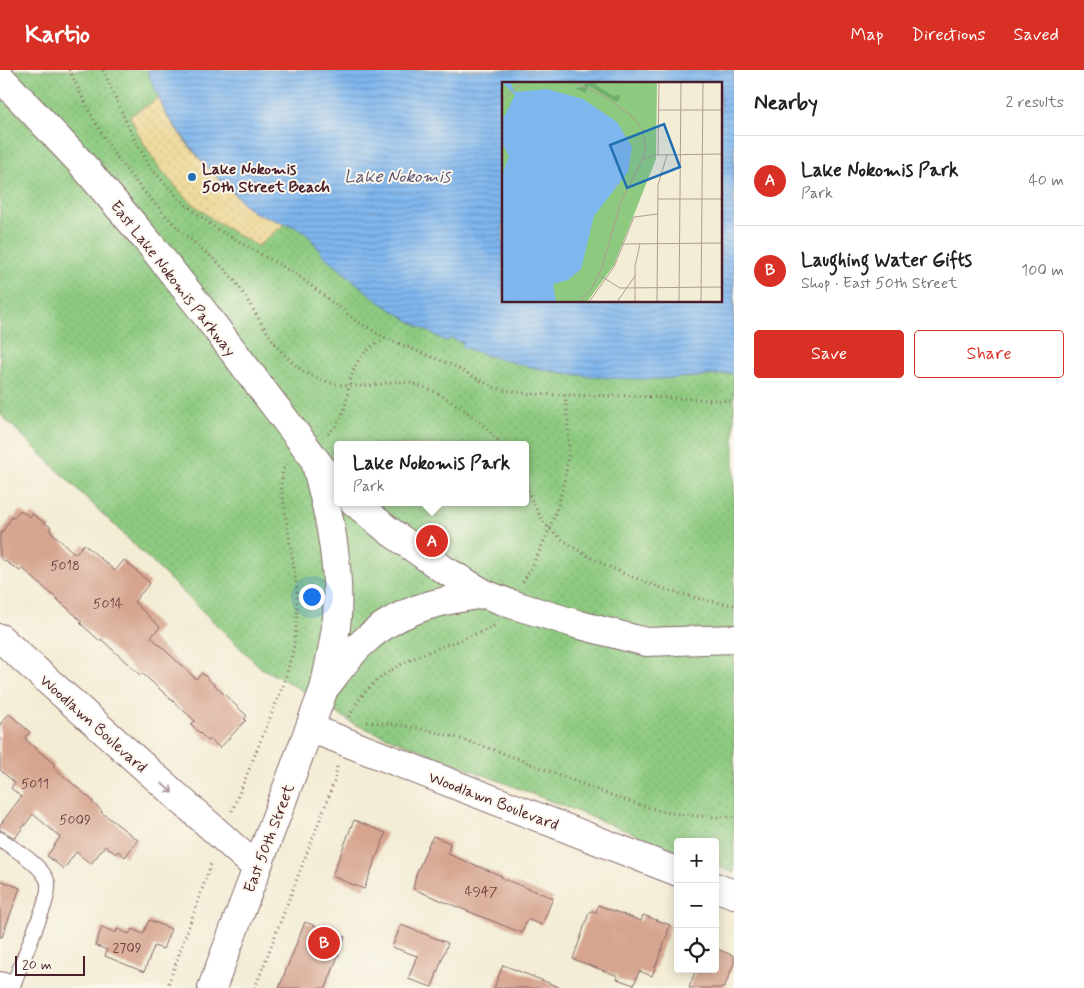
<!DOCTYPE html>
<html lang="en">
<head>
<meta charset="utf-8">
<style>
	:root { --surface:#fff; --page:#f6f6f6; --text:#202124; --muted:#757577; --line:#e0e0e0; --accent:#d93025 }
	body { margin:0; font-family:Mynerve,sans-serif; background:var(--page); color:var(--text) }
	.controls { position:absolute; right:15px; bottom:15px; display:grid; overflow:hidden; border-radius:5px; box-shadow:0 2px 12px #0003 }
	.controls button { width:45px; height:45px; display:grid; place-items:center; padding:0; border:0; border-bottom:1px solid var(--line); background:var(--surface); color:var(--text); font:25px sans-serif }
	.scale { position:absolute; left:15px; bottom:12px; width:70px; box-sizing:border-box; padding-left:5px; border:2px solid #4a1f2b; border-top:0; font-size:14px; line-height:18px; white-space:nowrap; color:#4a1f2b; -webkit-text-stroke:4px #fbf7ec; paint-order:stroke }
	.you { position:absolute; left:311px; top:526px; width:18px; height:18px; margin:-12px; border:4px solid #fff; border-radius:50%; background:#1a73e8; box-shadow:0 0 0 8px #1a73e833 }
	.badge { display:grid; place-items:center; width:32px; height:32px; border-radius:50%; background:var(--accent); color:#fff; font-size:16px; font-weight:700 }
	.pin { position:absolute; translate:-50% -50%; border:2px solid #fff; box-shadow:0 1px 5px #0006 }
	.popup { position:absolute; left:334px; top:371px; width:195px; height:65px; box-sizing:border-box; display:grid; place-content:center; border-radius:5px; background:var(--surface); filter:drop-shadow(0 1px 4px #0005); font-size:16px; white-space:nowrap; color:var(--muted) }
	.popup b { font-size:19px; color:var(--text) }
	.popup::after { content:''; position:absolute; left:50%; top:100%; margin-left:-10px; border:10px solid transparent; border-top-color:var(--surface) }
	.list { margin:0; padding:0; list-style:none }
	h2 { display:flex; justify-content:space-between; align-items:center; height:65px; margin:0; padding:0 20px; font-size:21px }
	h2 small { font-size:16px; font-weight:400; color:var(--muted) }
	.list li { display:grid; grid-template-columns:32px 1fr auto; gap:15px; align-items:center; box-sizing:border-box; height:90px; padding:0 20px; border-top:1px solid var(--line) }
	.list b { display:block; font-size:19px; white-space:nowrap }
	.list p { margin:0; font-size:16px; white-space:nowrap; color:var(--muted) }
	.list em { font-size:16px; font-style:normal; color:var(--muted) }
	.actions { display:flex; gap:10px; padding:15px 20px }
	.actions a { flex:1; padding:11px 0; border:1px solid var(--accent); border-radius:5px; text-align:center; font-size:18px; color:var(--accent) }
	.actions .main { background:var(--accent); color:#fff }
	.icon { flex:none; width:28px; height:28px; fill:none; stroke:currentColor; stroke-width:2; stroke-linecap:round; stroke-linejoin:round }
	.map { position:relative; flex:none; width:734px; height:918px; overflow:hidden }
	header { display:flex; align-items:center; gap:30px; box-sizing:border-box; height:70px; padding:0 25px; background:var(--accent); color:#fff }
	header strong { font-size:24px }
	nav { display:flex; gap:28px; margin-inline-start:auto; font-size:18px }
	main { display:flex }
	aside { flex:1; background:var(--surface) }
	.map>svg:first-child { display:block }
	.grass { fill:url(#grass-dots); stroke:#6c7456; fill-rule:evenodd }
	.sand { fill:url(#sand-dots); stroke:#9c7c64 }
	.water { fill:url(#water-rules); stroke:#646a8c; fill-rule:evenodd }
	.building { fill:#d6a48f }
	.lines { fill:none; stroke-linecap:round; stroke-linejoin:round }
	.service-casing { stroke:#856767; stroke-width:16 }
	.minor-casing { stroke:#856767; stroke-width:30 }
	.tertiary-casing { stroke:#856767; stroke-width:30 }
	.path { stroke:#856767; stroke-width:3; stroke-dasharray:1 4; stroke-linecap:butt }
	.service { stroke:#fff; stroke-width:14 }
	.minor { stroke:#fff; stroke-width:28 }
	.tertiary { stroke:#fff; stroke-width:28 }
	.oneway { stroke:#ae9aa0 }
	.poi-dot { fill:#1f6fb2; stroke:#fbf7ec; stroke-width:2 }
	.labels { text-anchor:middle; stroke-width:4; stroke-linejoin:round; paint-order:stroke }
	.number-label { font-size:14px; fill:#6d4044 }
	.poi-label { font-size:16px; font-weight:bold; fill:#4a1f2b; stroke:#fbf7ec; text-anchor:start }
	.street-label { font-size:16px; fill:#4a1f2b; stroke:#fbf7ec }
	.water-label { font-size:18px; font-style:italic; fill:#5c546f; stroke:#fbf7ec }
	.inset-road { fill:none; stroke:#af9b92; stroke-width:1 }
	.view { fill:#1f6fb2; fill-opacity:0.15; stroke:#1f6fb2; stroke-width:2.5 }
	.inset-edge { fill:none; stroke:#4a1f2b; stroke-width:2.5 }
</style>
</head>
<body>
<header>
<strong>Kartio</strong>
<nav><a>Map</a><a>Directions</a><a>Saved</a></nav>
</header>
<main>
<div class="map">
<svg width="734" height="918" viewBox="0 0 734 918">
	<defs>
		<pattern id="grass-dots" width="8" height="8" patternUnits="userSpaceOnUse" patternTransform="scale(1.25)"><rect width="8" height="8" fill="#8dca80"/><path d="M2 2h.1M6 6h.1" fill="none" stroke="#7bad6f" stroke-width="1.8" stroke-linecap="round"/></pattern>
		<pattern id="sand-dots" width="8" height="8" patternUnits="userSpaceOnUse" patternTransform="scale(1.25)"><rect width="8" height="8" fill="#eeda9e"/><path d="M2 2h.1M6 6h.1" fill="none" stroke="#cebb88" stroke-width="1.8" stroke-linecap="round"/></pattern>
		<pattern id="water-rules" width="6" height="5" patternUnits="userSpaceOnUse" patternTransform="scale(1.25)"><rect width="6" height="5" fill="#7eb6ee"/><path d="M0 2.5h6" fill="none" stroke="#6993c1"/></pattern>
	</defs>
	<rect width="100%" height="100%" fill="#fbf7ec"/>
	<filter id="ink" filterUnits="userSpaceOnUse"><feTurbulence type="fractalNoise" baseFrequency=".02" numOctaves="2"/><feDisplacementMap in="SourceGraphic" scale="10" xChannelSelector="R" yChannelSelector="G"/><feConvolveMatrix kernelMatrix="1 2 1 2 8 2 1 2 1" color-interpolation-filters="sRGB"/></filter>
	<filter id="wash" filterUnits="userSpaceOnUse"><feTurbulence type="fractalNoise" baseFrequency=".0096" numOctaves="4" result="noise"/><feDisplacementMap in="SourceGraphic" scale="20" xChannelSelector="R" yChannelSelector="G"/><feGaussianBlur stdDeviation="1.12" result="paint"/><feColorMatrix in="noise" values="0 0 0 0 0 0 0 0 0 0 0 0 0 0 0 0 0 1.4 0 .05"/><feComposite in="paint" operator="in"/></filter>
	<g filter="url(#wash)">
		<rect width="100%" height="100%" fill="#f3edd6"/>
		<path class="grass" d="M0 0H734V803L715 795V772H678V781L354 654 300 619 261 598 0 344ZM503 14H720V231H503ZM338 375H526V432H338Z"/>
		<path class="sand" d="M159 28C175 69 217 107 248 138L256 143 286 153 258 176C197 145 158 109 130 46Z"/>
		<path class="water" d="M147 0H734V303C639 315 553 310 462 277L463 273 450 268 447 272 413 253 378 231 324 186 309 166 298 158 255 143 248 138 205 95 166 45ZM503 14H720V231H503Z"/>
		<g id="blocks">
			<g class="building">
				<polygon points="20,440 30,447 32,444 51,457 49,460 75,484 84,474 115,501 124,490 150,513 134,532 160,557 151,567 196,609 202,603 247,646 244,649 246,650 220,678 210,669 208,671 191,654 195,651 142,603 140,605 101,569 100,571 80,553 82,552 74,544 22,498 20,501 0,488 0,465 12,447 14,448"/>
				<polygon points="9,644 30,662 25,668 27,669 26,670 55,695 53,697 93,731 92,732 102,741 101,742 138,770 125,787 118,781 116,784 105,776 91,794 76,782 64,799 47,786 60,767 33,744 15,768 0,760 0,755 21,727 11,718 15,713 0,700 0,654"/>
				<polygon points="354,750 386,763 364,819 332,806"/>
				<polygon points="433,766 450,773 448,784 502,806 501,808 553,828 542,855 527,849 522,863 413,819 416,805 430,771 431,771"/>
				<polygon points="0,810 20,818 2,867 0,867"/>
				<polygon points="598,835 641,851 643,845 670,855 667,863 668,863 652,906 639,901 634,915 617,909 618,906 573,889 589,843 592,841 596,843"/>
				<polygon points="149,850 171,859 163,879 154,876 144,902 105,886 107,880 95,875 102,857 116,863 117,859 129,864 132,859 143,864"/>
				<polygon points="305,852 345,867 326,918 279,918"/>
				<polygon points="401,855 448,873 432,917 408,909 417,886 392,877"/>
				<polygon points="715,878 734,886 734,893 724,918 689,918 696,899 715,899"/>
				<polygon points="503,895 559,917 559,918 494,918"/>
			</g>
		</g>
	</g>
	<g filter="url(#ink)">
		<use href="#blocks" fill-opacity="0" stroke="#856767" stroke-width="1"/>
		<g class="lines">
			<g class="service-casing">
				<path id="service" d="M0 769C14 779 44 796 48 813 49 821 46 829 44 836L12 918"/>
			</g>
			<g class="minor-casing">
				<g id="minor">
					<polyline points="0,568 256,797"/>
					<polyline points="310,658 678,802"/>
					<polyline points="715,817 734,824"/>
				</g>
			</g>
			<g class="tertiary-casing">
				<g id="tertiary">
					<polyline points="0,7 81,93 150,174 199,236 327,405"/>
					<polyline points="354,432 388,460 443,499 485,524 511,534 580,555 646,572 734,569"/>
					<path d="M328 614C338 601 348 587 359 576 395 540 436 531 485 524"/>
					<polyline points="0,916 6,918"/>
					<path d="M212 918 324 619C329 595 335 571 337 547 340 494 329 442 315 391"/>
				</g>
			</g>
			<g class="path">
				<path d="M69 0C81 24 92 48 106 71 124 100 149 128 173 153 190 171 212 185 229 204 257 237 271 286 312 306 330 315 354 318 375 315 384 314 392 311 401 312 434 313 482 350 502 375"/>
				<polyline points="103,0 132,65 150,97 179,129 215,158 296,204 355,250 385,268 452,295 493,317 504,320 529,324 565,325"/>
				<path d="M328 364C354 341 342 315 359 290 366 280 375 274 385 268"/>
				<path d="M526 416C532 430 538 447 550 459 588 496 681 529 734 535"/>
				<path d="M523 512C545 474 564 430 568 386 570 366 567 345 565 325L634 326 734 331"/>
				<path d="M349 647C376 588 443 581 496 555"/>
				<path d="M367 652C467 656 553 709 647 737 674 746 705 747 734 747"/>
				<polyline points="232,741 283,616 293,581 297,550 297,518 281,415 283,400 286,394"/>
				<polyline points="167,918 212,791"/>
				<polyline points="255,918 335,710 337,696"/>
			</g>
			<use href="#service" class="service"/>
			<use href="#minor" class="minor"/>
			<use href="#tertiary" class="tertiary"/>
		</g>
		<defs><path id="oneway-shaft" d="M-6 0H5M1.5-3L5.5 0L1.5 3" fill="none" stroke-width="1.6" stroke-linecap="round" stroke-linejoin="round" transform="scale(1.25)"/></defs>
		<use class="oneway" href="#oneway-shaft" transform="translate(167 718) rotate(42)"/>
	</g>
	<circle class="poi-dot" cx="192" cy="107" r="5"/>
	<g class="labels">
		<g class="number-label">
			<text x="65" y="500">5018</text>
			<text x="108" y="538">5014</text>
			<text x="35" y="718">5011</text>
			<text x="75" y="754">5009</text>
			<text x="481" y="826">4947</text>
			<text x="127" y="882">2709</text>
		</g>
		<g class="poi-label">
			<text x="202" y="104">Lake Nokomis<tspan x="202" dy="18">50th Street Beach</tspan></text>
		</g>
		<g class="street-label">
			<text transform="translate(174 208) rotate(52)" y="6">East Lake Nokomis Parkway</text>
			<text transform="translate(94 653) rotate(42)" y="6">Woodlawn Boulevard</text>
			<text transform="translate(494 730) rotate(21)" y="6">Woodlawn Boulevard</text>
			<text transform="translate(268 768) rotate(-69)" y="6">East 50th Street</text>
		</g>
		<g class="water-label">
			<text x="397" y="112">Lake Nokomis</text>
		</g>
	</g>
	<g transform="translate(502 12)">
		<rect width="220" height="220" fill="#f3edd6"/>
		<path d="M0 0H155L154 77 112 183 85 220H0Z" fill="#8dca80"/>
		<path d="M84 0H95L94 3 112 14 117 12 118 17 114 20 87 4 83 11 73 6 81 5Z" fill="#72ae6e"/>
		<path d="M0 0H8L13 10 45 7 81 17 115 40 130 65 126 90 92 134 79 187 66 198 51 202 54 220H0V93L7 74 0 61V39L13 13Z" fill="#7eb6ee"/>
		<path class="inset-road" d="M71 0 100 13 129 33 140 47 144 64 141 77 120 117 99 188 88 209 76 220M0 18 21 0M156 28H220M156 73 157 0M142 77 154 73 220 72M156 117H220M119 162 220 161M97 193 118 206 220 205M87 220 112 185 132 135 156 132M115 220 133 194M133 220V184L138 162M155 220 156 103 165 73M177 220 179 0M199 220 201 0"/>
		<path class="view" d="M162 42 178 85 125 106 108 63Z"/>
		<rect width="220" height="220" class="inset-edge"/>
	</g>
</svg>
<div class="controls">
<button>+</button>
<button>−</button>
<button><svg class="icon" aria-label="locate" viewBox="0 0 24 24"><circle cx="12" cy="12" r="6"/><path d="M12 2v4M12 18v4M2 12h4M18 12h4"/></svg></button>
</div>
<div class="scale">20 m</div>
<div class="you"></div>
<div class="pin badge" style="left:432px;top:471px">A</div>
<div class="popup"><b>Lake Nokomis Park</b>Park</div>
<div class="pin badge" style="left:324px;top:873px">B</div>
</div>
<aside>
<h2>Nearby<small>2 results</small></h2>
<ul class="list">
<li><span class="badge">A</span><div><b>Lake Nokomis Park</b><p>Park</p></div><em>40 m</em></li>
<li><span class="badge">B</span><div><b>Laughing Water Gifts</b><p>Shop · East 50th Street</p></div><em>100 m</em></li>
</ul>
<div class="actions"><a class="main">Save</a><a>Share</a></div>
</aside>
</main>
</body>
</html>
